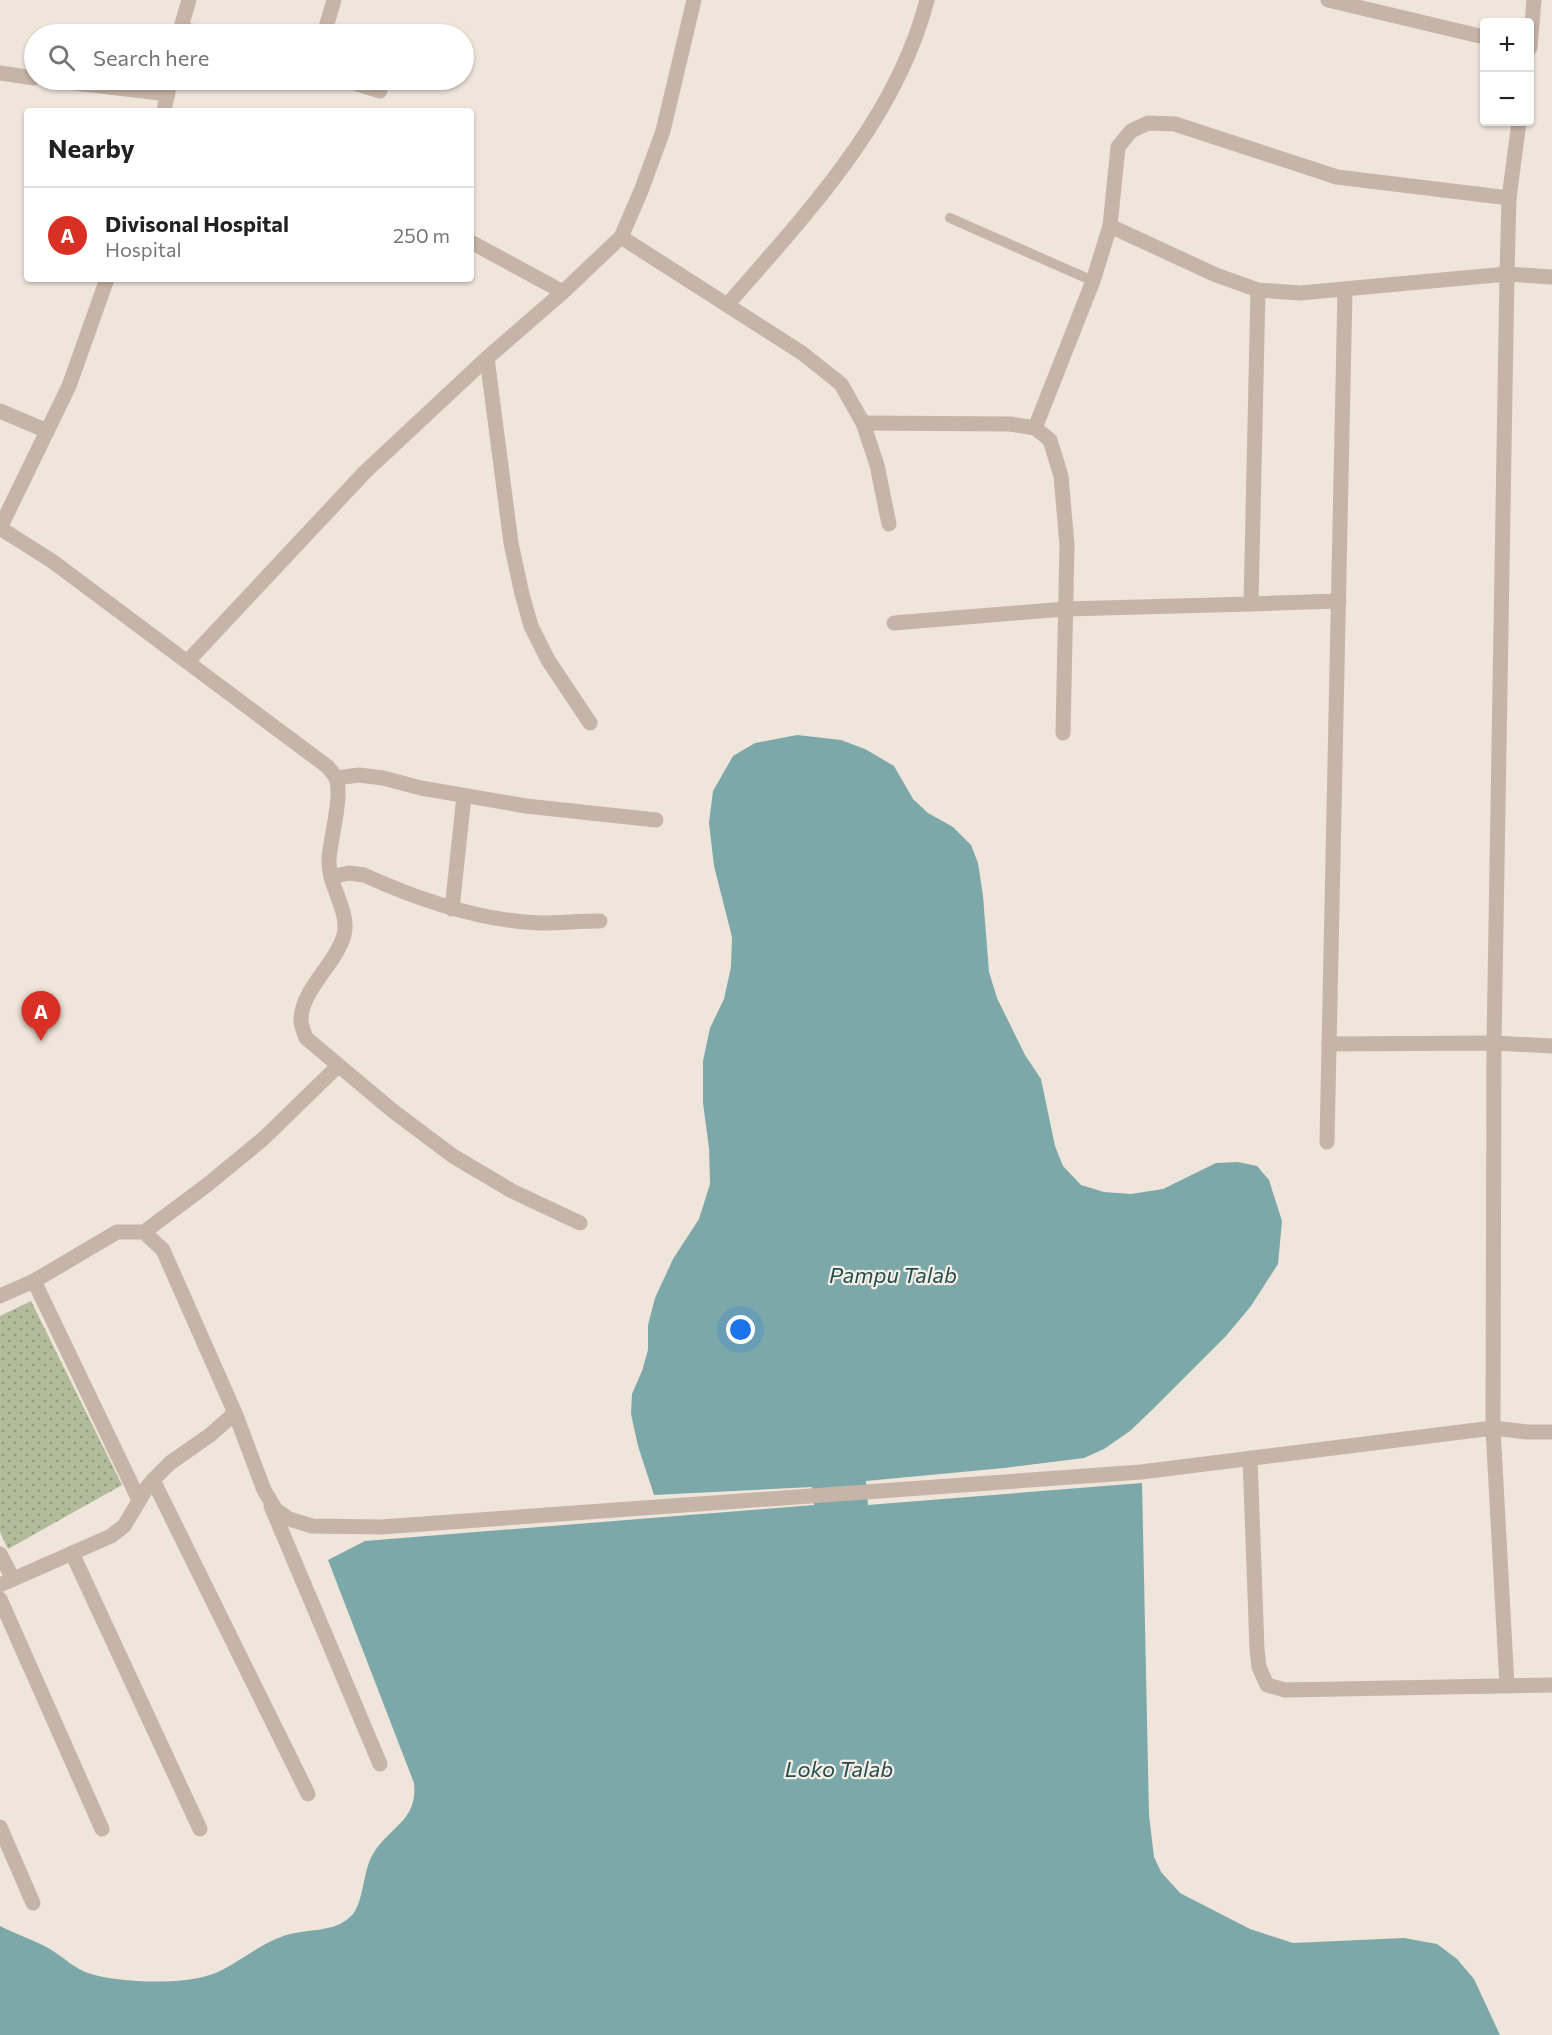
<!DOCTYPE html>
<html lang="en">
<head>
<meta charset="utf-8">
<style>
	:root { --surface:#fff; --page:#f2f2f2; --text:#222; --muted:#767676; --line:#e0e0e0; --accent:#d93025 }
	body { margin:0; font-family:Commissioner,sans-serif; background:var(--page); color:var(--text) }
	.controls { position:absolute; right:18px; top:18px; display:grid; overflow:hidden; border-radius:6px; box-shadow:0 2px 4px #0004 }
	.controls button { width:54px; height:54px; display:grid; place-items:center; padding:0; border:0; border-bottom:2px solid var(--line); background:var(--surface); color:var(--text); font:30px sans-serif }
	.you { position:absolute; left:741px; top:1330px; width:21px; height:21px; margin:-15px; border:4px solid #fff; border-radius:50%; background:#1a73e8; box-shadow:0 0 0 9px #1a73e833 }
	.badge { display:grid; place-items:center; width:39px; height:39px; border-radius:50%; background:var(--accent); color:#fff; font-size:20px; font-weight:700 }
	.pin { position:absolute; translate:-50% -50px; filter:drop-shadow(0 2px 3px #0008) }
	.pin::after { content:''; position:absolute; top:32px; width:21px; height:18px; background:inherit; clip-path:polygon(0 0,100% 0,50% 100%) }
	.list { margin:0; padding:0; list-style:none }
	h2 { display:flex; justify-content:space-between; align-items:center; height:78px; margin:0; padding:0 24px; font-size:26px }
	h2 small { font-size:20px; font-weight:400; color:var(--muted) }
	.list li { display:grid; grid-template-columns:39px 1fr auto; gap:18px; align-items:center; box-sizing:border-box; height:96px; padding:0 24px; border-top:2px solid var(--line) }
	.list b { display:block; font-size:22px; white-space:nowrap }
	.list p { margin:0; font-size:20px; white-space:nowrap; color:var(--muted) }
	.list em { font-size:20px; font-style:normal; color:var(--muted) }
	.icon { flex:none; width:33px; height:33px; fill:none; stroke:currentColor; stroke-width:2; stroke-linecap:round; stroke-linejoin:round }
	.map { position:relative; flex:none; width:1552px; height:2035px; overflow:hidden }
	.search { position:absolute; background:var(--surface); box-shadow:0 2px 4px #0004; left:24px; top:24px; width:450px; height:66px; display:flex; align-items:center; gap:15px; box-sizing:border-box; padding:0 21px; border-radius:33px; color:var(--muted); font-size:22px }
	.panel { position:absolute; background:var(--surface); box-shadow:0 2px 4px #0004; left:24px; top:108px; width:450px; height:174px; border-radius:6px }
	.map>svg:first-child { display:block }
	.grass { fill:url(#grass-dots) }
	.water { fill:#7ca8a9 }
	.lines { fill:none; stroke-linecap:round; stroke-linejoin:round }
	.service { stroke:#c5b4a7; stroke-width:10 }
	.minor { stroke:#c5b4a7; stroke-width:15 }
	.labels { text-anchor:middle; stroke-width:4.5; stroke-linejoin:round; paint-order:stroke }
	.water-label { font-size:22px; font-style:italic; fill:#214e50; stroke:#f7efe6 }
</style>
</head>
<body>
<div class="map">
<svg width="1552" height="2035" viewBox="0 0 1552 2035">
	<defs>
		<pattern id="grass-dots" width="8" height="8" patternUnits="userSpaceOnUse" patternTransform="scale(1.5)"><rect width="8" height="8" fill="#b2bc9c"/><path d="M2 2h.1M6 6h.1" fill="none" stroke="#91997f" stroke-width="1.8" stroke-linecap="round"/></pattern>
	</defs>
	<rect width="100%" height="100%" fill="#efe5da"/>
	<polygon class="grass" points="31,1301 122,1485 8,1549 0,1532 0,1316"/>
	<path class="water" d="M797 735 841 740 865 749 894 766 913 799 928 813 953 827 971 845 978 863 983 896 989 972 997 998 1025 1055 1041 1079 1055 1146 1063 1166 1081 1185 1104 1192 1131 1194 1163 1189 1216 1163 1238 1162 1257 1166 1269 1180 1282 1221 1278 1264 1251 1306 1226 1336 1153 1409 1130 1431 1104 1449 1084 1458 1004 1468 866 1481 868 1505 1142 1483 1149 1815 1154 1857 1161 1872 1180 1893 1250 1929 1293 1943 1404 1938 1437 1944 1457 1959 1474 1979 1500 2035H0V1926C16 1934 34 1940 50 1949 62 1956 75 1969 88 1973 118 1983 180 1985 210 1975 232 1968 256 1946 281 1937 305 1927 335 1935 353 1914 364 1900 363 1870 373 1854 390 1826 418 1821 414 1783L328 1560 365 1541 814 1505 812 1487 654 1495 638 1446 631 1414 632 1394 642 1371 648 1350V1325L655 1298 673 1259 699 1219 710 1184 709 1148 703 1103V1061L710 1028 724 999 731 967 732 937 714 866 709 823 713 791 733 756 755 743Z"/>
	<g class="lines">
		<polyline class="service" points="950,218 1093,281"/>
		<g class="minor">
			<polyline points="1328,0 1484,37"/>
			<polyline points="180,28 202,34"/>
			<polyline points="179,34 189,0"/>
			<polyline points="324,34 334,0"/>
			<polyline points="1530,48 1534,0"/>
			<polyline points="0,73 34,78"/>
			<polyline points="50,80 168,94"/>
			<polyline points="345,80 380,91"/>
			<polyline points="164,111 170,80"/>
			<polyline points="1110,226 1118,147 1131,131 1148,123 1175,124 1337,177 1509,198"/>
			<polyline points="621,237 802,353 841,384 863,423 877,465 889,524"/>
			<polyline points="471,242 563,292"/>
			<path d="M728 304C807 213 896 120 927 0"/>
			<polyline points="487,358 511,543 522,594 531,626 548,660 590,723"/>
			<polyline points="0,411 47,431"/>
			<polyline points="863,423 1010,424 1035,428 1050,440 1061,476 1067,545 1063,733"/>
			<polyline points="1035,428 1093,281 1110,226 1216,275 1258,290 1300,293 1507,274 1552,277"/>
			<path d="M0 528 52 561 328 767C330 770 334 774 336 778 343 796 330 839 329 860 328 886 350 911 344 935 336 964 301 990 301 1020 301 1026 304 1032 306 1038L393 1111 453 1156 512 1191 580 1223"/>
			<polyline points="0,528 69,386 107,279"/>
			<polyline points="1251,604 1339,601"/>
			<polyline points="894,623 1065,609 1251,604 1258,290"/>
			<polyline points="188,661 365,472 487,358 563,292 621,237 641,191 663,131 694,0"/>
			<polyline points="336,778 359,775 383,778 421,788 526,806 656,820"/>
			<path d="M331 877 349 873 364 875C419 900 479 921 540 923 560 923 580 921 600 921"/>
			<polyline points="452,909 464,796"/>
			<polyline points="1329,1044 1494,1043 1552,1046"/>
			<polyline points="1327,1142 1345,290"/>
			<polyline points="144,1232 207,1185 263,1139 338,1066"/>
			<polyline points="34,1281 139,1500"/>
			<polyline points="0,1296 34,1281 117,1232 144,1232 163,1250 235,1413 264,1490 276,1510 289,1519 312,1526 381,1527 1141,1472 1493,1428 1527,1432 1552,1432"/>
			<polyline points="1250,1458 1257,1649 1259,1667 1267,1685 1285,1690 1552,1685"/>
			<polyline points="153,1480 308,1794"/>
			<polyline points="271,1506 380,1764"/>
			<polyline points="72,1553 200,1829"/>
			<polyline points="0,1554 13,1579"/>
			<polyline points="0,1585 111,1536 124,1526 148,1486 159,1474 170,1463 210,1435 235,1413"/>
			<polyline points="0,1599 102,1829"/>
			<polyline points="1507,1686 1493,1428 1494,1043 1507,274 1509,198 1519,122"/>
			<polyline points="0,1827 33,1903"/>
		</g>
	</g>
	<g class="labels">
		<g class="water-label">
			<text x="893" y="1283">Pampu Talab</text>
			<text x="839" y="1777">Loko Talab</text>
		</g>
	</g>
</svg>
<div class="controls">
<button>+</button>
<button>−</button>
</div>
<div class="you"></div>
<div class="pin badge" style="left:41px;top:1041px">A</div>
<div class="search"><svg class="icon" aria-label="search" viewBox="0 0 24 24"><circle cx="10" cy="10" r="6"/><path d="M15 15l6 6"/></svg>Search here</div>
<section class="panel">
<h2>Nearby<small></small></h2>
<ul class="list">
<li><span class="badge">A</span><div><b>Divisonal Hospital</b><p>Hospital</p></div><em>250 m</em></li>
</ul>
</section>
</div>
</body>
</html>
